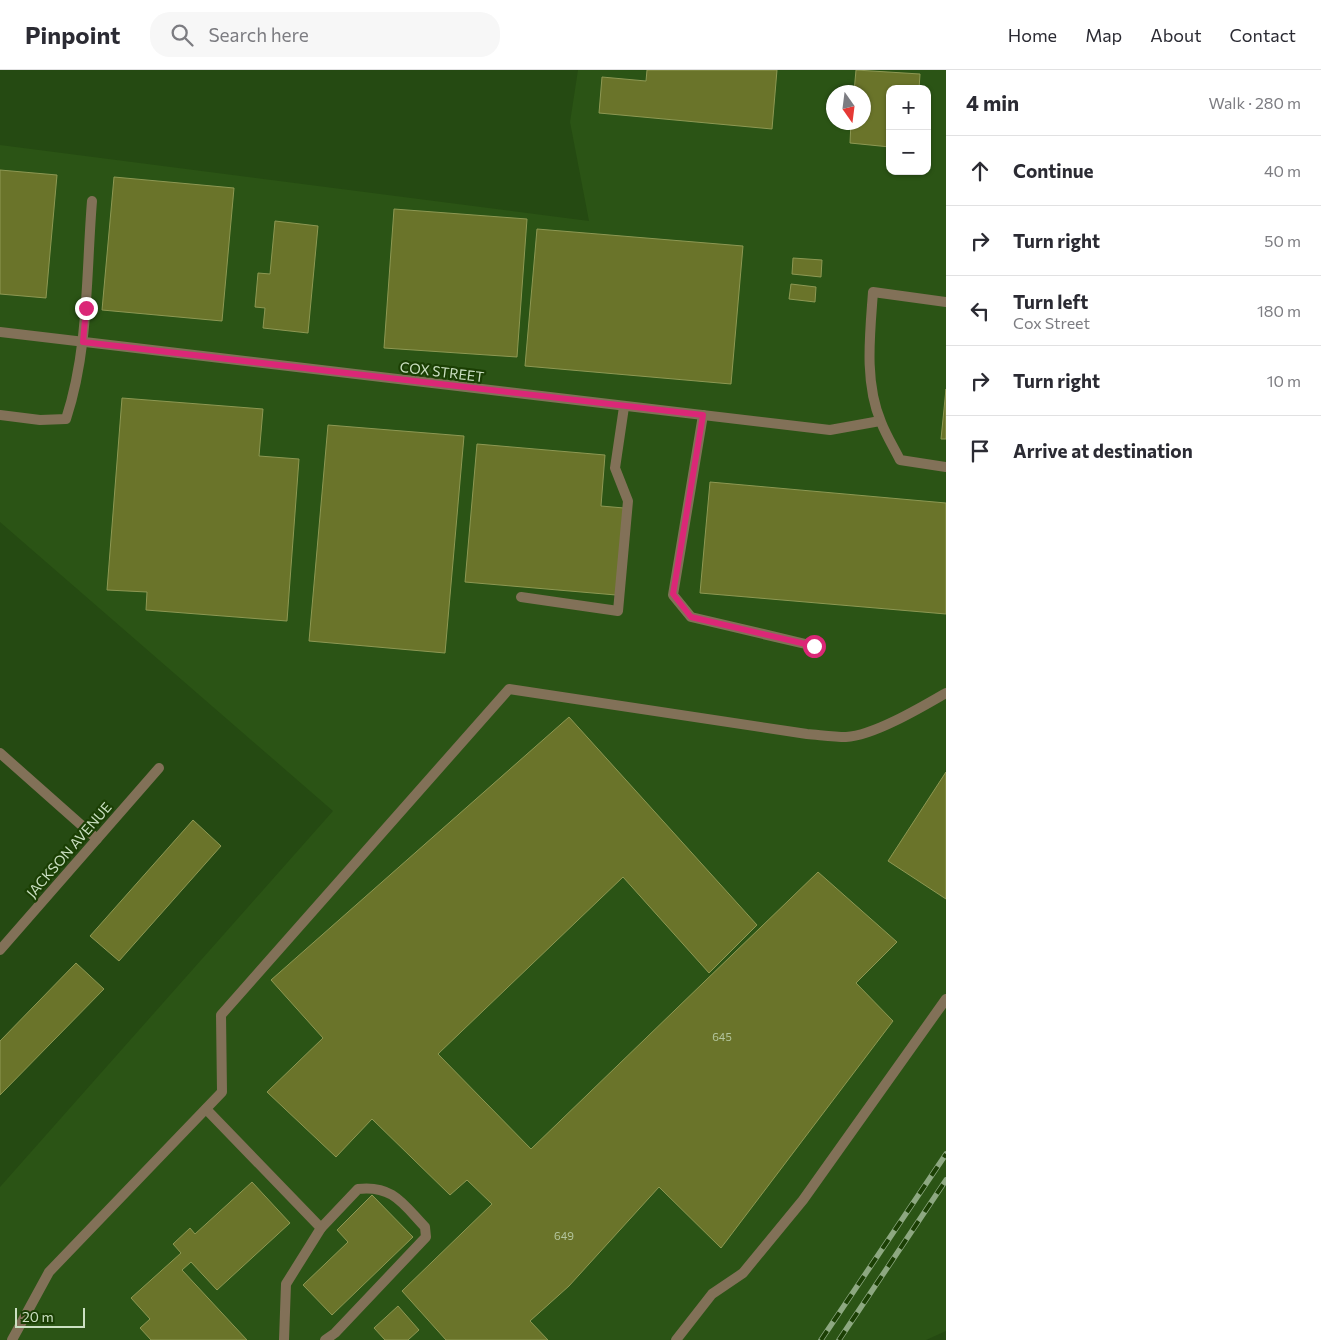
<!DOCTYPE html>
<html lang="en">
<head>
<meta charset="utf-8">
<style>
	:root { --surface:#fff; --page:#f7f7f7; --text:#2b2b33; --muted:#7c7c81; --line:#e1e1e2 }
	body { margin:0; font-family:Commissioner,sans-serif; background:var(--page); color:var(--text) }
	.controls { position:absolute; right:15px; top:15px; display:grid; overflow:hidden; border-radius:10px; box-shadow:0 1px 4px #0004 }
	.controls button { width:45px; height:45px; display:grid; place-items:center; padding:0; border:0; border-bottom:1px solid var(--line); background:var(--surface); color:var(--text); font:25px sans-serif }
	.compass { position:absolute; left:826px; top:15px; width:45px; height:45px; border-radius:50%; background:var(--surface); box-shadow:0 1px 4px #0004; rotate:166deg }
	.scale { position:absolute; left:15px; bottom:12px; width:70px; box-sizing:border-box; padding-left:5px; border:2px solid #cbe0c2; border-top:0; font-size:14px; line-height:18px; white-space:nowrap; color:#cbe0c2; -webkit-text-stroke:4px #1b3f04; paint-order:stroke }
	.stop { position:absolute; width:15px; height:15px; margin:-11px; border:4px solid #db2777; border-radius:50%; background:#fff }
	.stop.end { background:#db2777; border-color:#fff; box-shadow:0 1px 5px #0008 }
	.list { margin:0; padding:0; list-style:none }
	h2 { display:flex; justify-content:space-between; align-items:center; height:65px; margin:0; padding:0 20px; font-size:21px }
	h2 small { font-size:16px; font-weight:400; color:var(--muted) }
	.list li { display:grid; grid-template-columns:32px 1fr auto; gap:15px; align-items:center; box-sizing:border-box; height:70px; padding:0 20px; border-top:1px solid var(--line) }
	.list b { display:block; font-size:19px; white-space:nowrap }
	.list p { margin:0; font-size:16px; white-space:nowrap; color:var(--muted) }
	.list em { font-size:16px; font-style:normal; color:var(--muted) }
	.icon { flex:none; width:28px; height:28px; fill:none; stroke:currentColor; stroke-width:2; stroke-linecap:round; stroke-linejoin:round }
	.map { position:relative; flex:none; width:946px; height:1270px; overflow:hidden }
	header { display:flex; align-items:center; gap:30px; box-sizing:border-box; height:70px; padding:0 25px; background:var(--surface); border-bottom:1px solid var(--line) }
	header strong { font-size:24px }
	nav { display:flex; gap:28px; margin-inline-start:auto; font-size:18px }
	.search { width:350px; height:45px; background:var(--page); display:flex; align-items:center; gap:12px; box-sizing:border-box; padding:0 18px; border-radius:20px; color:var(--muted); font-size:19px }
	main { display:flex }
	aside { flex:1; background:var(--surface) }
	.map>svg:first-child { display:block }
	.built { fill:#2b5415; fill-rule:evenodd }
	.building { fill:#6a742a; stroke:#8d9853 }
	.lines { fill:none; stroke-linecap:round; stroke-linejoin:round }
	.lane { stroke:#827158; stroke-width:10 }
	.street { stroke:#827158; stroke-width:10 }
	.rail-casing { stroke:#8da881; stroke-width:5.5 }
	.rail { stroke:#1b3f04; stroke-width:4; stroke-dasharray:11; stroke-linecap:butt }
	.route { stroke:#db2777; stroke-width:6 }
	.labels { text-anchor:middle; stroke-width:4.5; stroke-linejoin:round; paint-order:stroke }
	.number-label { font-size:11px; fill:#b3c59c }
	.street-label { font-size:14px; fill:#cbe0c2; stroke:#1b3f04 }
</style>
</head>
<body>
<header>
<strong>Pinpoint</strong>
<div class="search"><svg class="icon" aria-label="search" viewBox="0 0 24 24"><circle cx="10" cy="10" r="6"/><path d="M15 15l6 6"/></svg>Search here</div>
<nav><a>Home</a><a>Map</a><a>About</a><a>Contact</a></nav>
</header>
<main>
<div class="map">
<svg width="946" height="1270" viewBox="0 0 946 1270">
	<rect width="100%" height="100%" fill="#254a12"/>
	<path class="built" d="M578 0H946V1261L926 1270H0V1117L333 741 0 452V75L589 151 570 52ZM890 19H927V101H890ZM834 22H864V52H834Z"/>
	<g class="building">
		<polygon points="647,0 777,0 772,59 599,43 602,7 646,11"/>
		<polygon points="856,0 920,4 919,19 890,19 890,77 850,73 851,52 864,52 864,22 854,22"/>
		<polygon points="0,100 57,105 46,228 0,224"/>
		<polygon points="114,107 234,118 222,251 102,240"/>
		<polygon points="394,139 527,149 517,287 384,278"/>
		<polygon points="275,151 318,156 308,263 263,258 265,238 255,237 258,203 270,204"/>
		<polygon points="537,159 743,176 731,314 525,296"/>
		<polygon points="793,188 822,190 821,207 792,204"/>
		<polygon points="791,214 816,217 815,232 789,229"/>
		<polygon points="946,319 946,369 941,369"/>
		<polygon points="122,328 263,339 259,386 299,389 287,551 146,540 147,522 107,520"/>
		<polygon points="328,355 464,366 445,583 309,571"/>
		<polygon points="477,374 605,385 601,436 624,438 616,525 465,512"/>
		<polygon points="710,412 946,433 946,544 700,523"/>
		<polygon points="569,647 757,855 709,903 623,807 438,984 531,1079 818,802 897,872 856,913 893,951 721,1178 659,1117 569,1216 530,1251 548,1270 446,1270 402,1221 492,1134 467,1110 450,1125 372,1049 336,1087 267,1022 323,968 271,910"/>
		<polygon points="946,702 946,829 888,791"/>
		<polygon points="193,750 221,776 119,891 90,866"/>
		<polygon points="76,893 104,919 0,1025 0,971"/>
		<polygon points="252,1112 290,1153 217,1220 191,1192 182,1200 247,1270 151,1270 140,1258 150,1249 131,1228 181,1183 173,1174 190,1158 195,1164"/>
		<polygon points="372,1125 413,1167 332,1245 303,1215 348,1172 337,1160"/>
		<polygon points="398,1236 419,1260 408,1270 385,1270 374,1258"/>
	</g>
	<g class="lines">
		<g class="lane">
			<path d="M946 232 873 222C870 264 864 312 881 352 886 365 894 378 900 390L946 397"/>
			<path d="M0 345 40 350 66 349C89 279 86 204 92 131"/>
			<polyline points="703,345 673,525 691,547 814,576"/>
			<polyline points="521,527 618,541 628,431 615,398 624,337"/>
			<polyline points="206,1039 321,1158 286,1214 284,1270"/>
			<path d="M321 1158 358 1119C393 1115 403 1134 425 1157L426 1167 335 1263 325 1270"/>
			<path d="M12 1270 49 1202 222 1022 221 945 509 619 807 664C820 665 833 667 846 667 873 666 922 637 946 623"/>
			<polyline points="676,1270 712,1224 743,1203 803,1130 946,929"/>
		</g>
		<g class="street">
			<polyline points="0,262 830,360 880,351"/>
			<polyline points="0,683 97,769"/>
			<polyline points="0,880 159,698"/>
		</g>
		<g class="rail-casing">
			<g id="rail">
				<polyline points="821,1270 946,1084"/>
				<polyline points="839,1270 946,1110"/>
			</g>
		</g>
		<use href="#rail" class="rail"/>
	</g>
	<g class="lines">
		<polyline class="route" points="86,238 83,272 703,345 673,524 691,547 814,576"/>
	</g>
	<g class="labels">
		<g class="number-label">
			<text x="722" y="971">645</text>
			<text x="564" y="1170">649</text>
		</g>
		<g class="street-label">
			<text transform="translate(442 302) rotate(7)" y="5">COX STREET</text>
			<text transform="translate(69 780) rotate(-49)" y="5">JACKSON AVENUE</text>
		</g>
	</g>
</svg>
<div class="controls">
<button>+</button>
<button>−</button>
</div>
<svg class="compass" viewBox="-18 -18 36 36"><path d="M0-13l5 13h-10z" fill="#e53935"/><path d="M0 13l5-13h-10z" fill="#7c7c81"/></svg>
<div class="scale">20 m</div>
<div class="stop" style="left:814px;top:576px"></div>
<div class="stop end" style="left:86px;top:238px"></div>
</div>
<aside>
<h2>4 min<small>Walk · 280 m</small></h2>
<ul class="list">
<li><svg class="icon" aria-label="ahead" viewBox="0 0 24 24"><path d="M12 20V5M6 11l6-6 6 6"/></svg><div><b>Continue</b></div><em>40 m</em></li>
<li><svg class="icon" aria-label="right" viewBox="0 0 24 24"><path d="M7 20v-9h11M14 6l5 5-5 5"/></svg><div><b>Turn right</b></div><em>50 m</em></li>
<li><svg class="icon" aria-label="left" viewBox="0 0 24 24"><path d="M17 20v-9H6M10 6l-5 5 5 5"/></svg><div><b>Turn left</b><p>Cox Street</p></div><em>180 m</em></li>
<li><svg class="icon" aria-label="right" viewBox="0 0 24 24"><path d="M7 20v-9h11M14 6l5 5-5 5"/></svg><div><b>Turn right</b></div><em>10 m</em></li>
<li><svg class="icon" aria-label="arrive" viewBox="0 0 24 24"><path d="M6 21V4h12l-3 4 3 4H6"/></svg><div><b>Arrive at destination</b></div></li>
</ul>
</aside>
</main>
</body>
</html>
